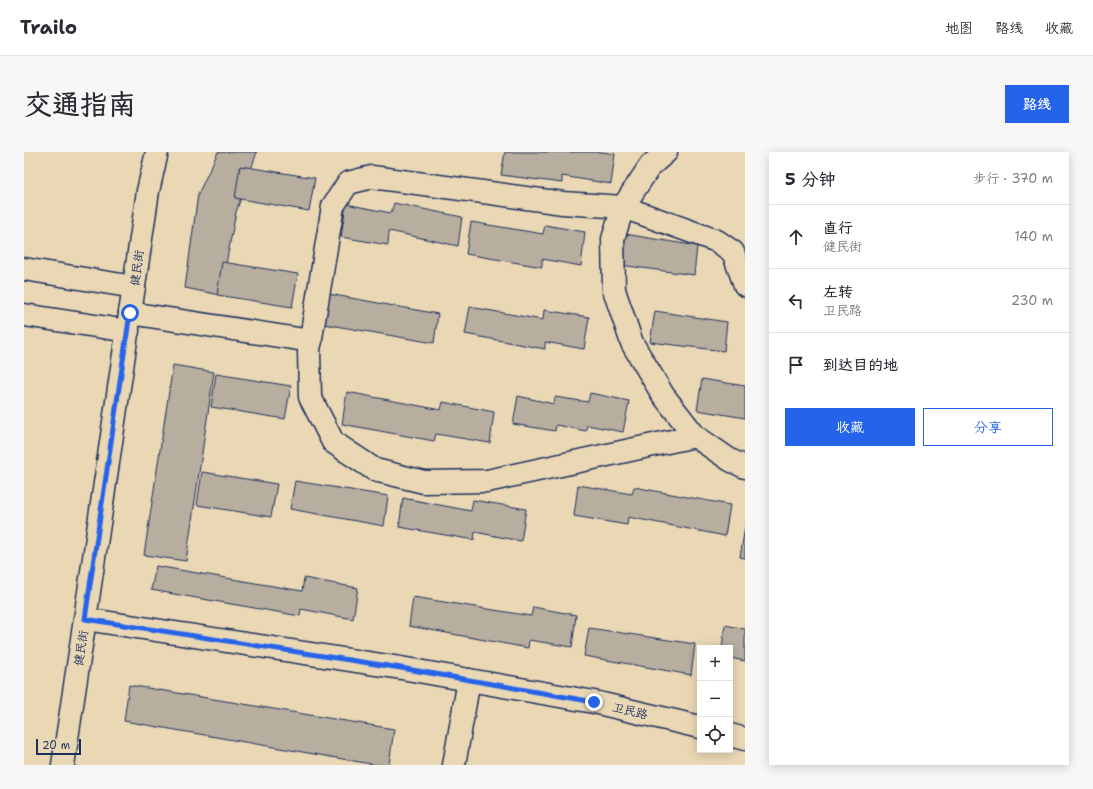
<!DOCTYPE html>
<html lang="zh">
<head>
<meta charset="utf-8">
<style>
	:root { --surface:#fff; --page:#f7f7f7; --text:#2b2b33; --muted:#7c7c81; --line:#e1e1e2; --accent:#2563eb }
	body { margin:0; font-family:"Shantell Sans","LXGW WenKai TC",sans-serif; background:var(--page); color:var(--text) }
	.controls { position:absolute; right:12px; bottom:12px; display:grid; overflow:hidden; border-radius:0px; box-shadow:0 2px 10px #0003 }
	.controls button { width:36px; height:36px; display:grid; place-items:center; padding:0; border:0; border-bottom:1px solid var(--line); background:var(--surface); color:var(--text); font:20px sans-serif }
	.scale { position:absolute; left:12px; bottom:10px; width:45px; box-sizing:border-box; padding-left:4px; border:2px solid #1b2f5e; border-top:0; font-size:11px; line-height:14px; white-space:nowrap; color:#1b2f5e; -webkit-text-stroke:3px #ead8b5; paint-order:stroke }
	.stop { position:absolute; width:12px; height:12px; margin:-9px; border:3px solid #2563eb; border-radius:50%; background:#fff }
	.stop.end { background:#2563eb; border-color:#fff; box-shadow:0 1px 4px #0008 }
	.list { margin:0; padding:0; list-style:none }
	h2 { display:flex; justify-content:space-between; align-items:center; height:52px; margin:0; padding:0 16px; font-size:17px }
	h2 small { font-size:13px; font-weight:400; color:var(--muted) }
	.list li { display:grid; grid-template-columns:26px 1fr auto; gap:12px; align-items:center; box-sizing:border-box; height:64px; padding:0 16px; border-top:1px solid var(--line) }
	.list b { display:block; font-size:15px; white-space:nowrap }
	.list p { margin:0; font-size:13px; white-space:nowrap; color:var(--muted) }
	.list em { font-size:13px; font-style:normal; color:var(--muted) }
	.actions { display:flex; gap:8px; padding:12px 16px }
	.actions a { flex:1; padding:9px 0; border:1px solid var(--accent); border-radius:0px; text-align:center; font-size:14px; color:var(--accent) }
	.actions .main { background:var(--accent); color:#fff }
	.icon { flex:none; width:22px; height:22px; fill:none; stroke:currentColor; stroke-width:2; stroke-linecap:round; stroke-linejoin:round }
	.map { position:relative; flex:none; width:721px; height:613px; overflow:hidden; border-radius:0px }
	header { display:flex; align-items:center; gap:24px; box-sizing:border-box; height:56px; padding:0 20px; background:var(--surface); border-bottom:1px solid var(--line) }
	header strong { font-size:19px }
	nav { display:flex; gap:22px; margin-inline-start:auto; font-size:14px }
	.intro { display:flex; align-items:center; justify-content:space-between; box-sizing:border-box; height:96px; padding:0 24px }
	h1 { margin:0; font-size:28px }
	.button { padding:10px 18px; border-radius:0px; background:var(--accent); color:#fff; font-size:14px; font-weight:700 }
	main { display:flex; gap:24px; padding:0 24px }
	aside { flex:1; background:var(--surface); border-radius:0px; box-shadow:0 2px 10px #0003 }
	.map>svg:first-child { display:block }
	.building { fill:#b7aea0; stroke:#1b2f5e }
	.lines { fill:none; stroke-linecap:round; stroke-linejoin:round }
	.minor-casing { stroke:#1b2f5e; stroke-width:25 }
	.minor { stroke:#ead8b5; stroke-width:22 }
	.route { stroke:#2563eb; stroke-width:5 }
	.labels { text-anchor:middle; stroke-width:3; stroke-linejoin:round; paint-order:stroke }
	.street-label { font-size:12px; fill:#1b2f5e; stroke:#ead8b5 }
</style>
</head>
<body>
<header>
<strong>Trailo</strong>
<nav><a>地图</a><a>路线</a><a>收藏</a></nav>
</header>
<div class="intro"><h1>交通指南</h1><a class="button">路线</a></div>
<main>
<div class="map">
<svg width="721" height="613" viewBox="0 0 721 613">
	<rect width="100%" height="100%" fill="#ead8b5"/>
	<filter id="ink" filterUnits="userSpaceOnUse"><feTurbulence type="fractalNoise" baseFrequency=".025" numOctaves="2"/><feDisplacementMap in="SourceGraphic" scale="8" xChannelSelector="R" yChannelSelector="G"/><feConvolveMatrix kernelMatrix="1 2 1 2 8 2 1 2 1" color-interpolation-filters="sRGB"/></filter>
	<g filter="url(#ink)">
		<g class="building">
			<polygon points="194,0 233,0 212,60 196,143 161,136 174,42"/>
			<polygon points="481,0 579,0 591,2 587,32 538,24 538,31 477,23"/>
			<polygon points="216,14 291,26 285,59 211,46"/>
			<polygon points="370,51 438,65 434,94 365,79 364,93 317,85 322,52 367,61"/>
			<polygon points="447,70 519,82 521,73 561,80 557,114 518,107 518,115 442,102"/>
			<polygon points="601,82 673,94 670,123 596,113"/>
			<polygon points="198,110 274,122 268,155 193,143"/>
			<polygon points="305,142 414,162 410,191 300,172"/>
			<polygon points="446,155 519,168 520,158 565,165 560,197 521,190 521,197 441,182"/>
			<polygon points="631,159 703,170 700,199 626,190"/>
			<polygon points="149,213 190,220 162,409 120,403"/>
			<polygon points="192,222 267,234 261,267 187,255"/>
			<polygon points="678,227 721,234 721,266 673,258"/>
			<polygon points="323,240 417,258 419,250 470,260 466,291 412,282 410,289 318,272"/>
			<polygon points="566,241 605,249 599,280 563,273 562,279 532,273 531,279 489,272 494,244 530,252 531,245 564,250"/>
			<polygon points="178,320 253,332 247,365 173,353"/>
			<polygon points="271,329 364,344 360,374 266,357"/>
			<polygon points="554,333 608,342 610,335 706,353 701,384 604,365 603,373 550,364"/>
			<polygon points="379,346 447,359 449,348 502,357 497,389 451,380 450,388 375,375"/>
			<polygon points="721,375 721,406 716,405"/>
			<polygon points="132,414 278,439 280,426 334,436 329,467 277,457 276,464 127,438"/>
			<polygon points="389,445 507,464 509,455 552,463 548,495 505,488 504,496 385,474"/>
			<polygon points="701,473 721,477 721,509 706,506 706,496 698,496"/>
			<polygon points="565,476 671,492 667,523 560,504"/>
			<polygon points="105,533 370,577 365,613 353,613 100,569"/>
		</g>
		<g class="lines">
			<g class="minor-casing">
				<g id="minor">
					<polyline points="642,0 626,14 599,55 589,87 590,138 608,191 639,243 671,284 706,308 721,315"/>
					<polyline points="0,117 110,135"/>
					<polyline points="106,161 287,189"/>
					<polyline points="0,163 104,179"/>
					<polyline points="671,284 463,329 400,330 351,318 309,290 286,245 285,198 309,54 324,31 348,25 539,51 599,55 693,89 709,100 721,133"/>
					<polyline points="61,467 377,516 570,550 676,575"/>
					<polyline points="706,583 721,587"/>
					<polyline points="39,613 61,467 124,39 133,0"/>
					<polyline points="430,613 445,528"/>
				</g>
			</g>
			<use href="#minor" class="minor"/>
		</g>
	</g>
	<g class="lines" filter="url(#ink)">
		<polyline class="route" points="106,161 61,467 377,516 570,550"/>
	</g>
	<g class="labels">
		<g class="street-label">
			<text transform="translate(113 116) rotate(-82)" y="4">健民街</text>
			<text transform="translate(57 496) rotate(-81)" y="4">健民街</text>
			<text transform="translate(606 559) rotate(13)" y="4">卫民路</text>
		</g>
	</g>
</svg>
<div class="controls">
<button>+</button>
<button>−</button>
<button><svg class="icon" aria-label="locate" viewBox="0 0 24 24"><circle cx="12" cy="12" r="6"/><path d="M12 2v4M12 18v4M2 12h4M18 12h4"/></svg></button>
</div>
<div class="scale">20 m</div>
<div class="stop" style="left:106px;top:161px"></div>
<div class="stop end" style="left:570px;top:550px"></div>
</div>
<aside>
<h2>5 分钟<small>步行 · 370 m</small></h2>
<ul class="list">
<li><svg class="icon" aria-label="ahead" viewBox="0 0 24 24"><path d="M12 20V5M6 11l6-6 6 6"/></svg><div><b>直行</b><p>健民街</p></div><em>140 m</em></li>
<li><svg class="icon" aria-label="left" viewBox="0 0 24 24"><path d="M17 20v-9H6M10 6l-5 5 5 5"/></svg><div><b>左转</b><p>卫民路</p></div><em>230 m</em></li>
<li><svg class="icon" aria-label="arrive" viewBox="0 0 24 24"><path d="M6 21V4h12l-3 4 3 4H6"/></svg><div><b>到达目的地</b></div></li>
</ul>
<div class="actions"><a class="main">收藏</a><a>分享</a></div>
</aside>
</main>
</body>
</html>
